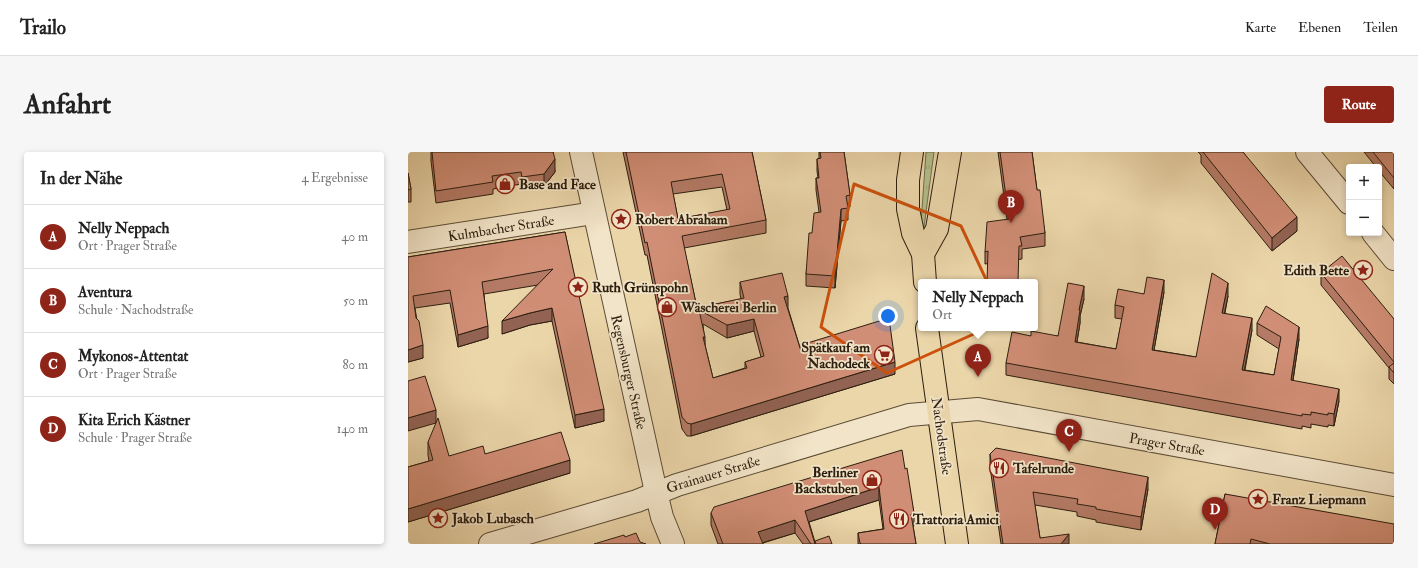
<!DOCTYPE html>
<html lang="de">
<head>
<meta charset="utf-8">
<style>
	:root { --surface:#fff; --page:#f6f6f6; --text:#222; --muted:#767676; --line:#e0e0e0; --accent:#8f2418 }
	body { margin:0; font-family:"IM FELL Double Pica",serif; background:var(--page); color:var(--text) }
	.controls { position:absolute; right:12px; top:12px; display:grid; overflow:hidden; border-radius:4px; box-shadow:0 2px 6px #0003 }
	.controls button { width:36px; height:36px; display:grid; place-items:center; padding:0; border:0; border-bottom:1px solid var(--line); background:var(--surface); color:var(--text); font:20px sans-serif }
	.you { position:absolute; left:480px; top:164px; width:14px; height:14px; margin:-10px; border:3px solid #fff; border-radius:50%; background:#1a73e8; box-shadow:0 0 0 6px #1a73e833 }
	.badge { display:grid; place-items:center; width:26px; height:26px; border-radius:50%; background:var(--accent); color:#fff; font-size:13px; font-weight:700 }
	.pin { position:absolute; translate:-50% -33px; filter:drop-shadow(0 1px 2px #0008) }
	.pin::after { content:''; position:absolute; top:21px; width:14px; height:12px; background:inherit; clip-path:polygon(0 0,100% 0,50% 100%) }
	.popup { position:absolute; left:510px; top:127px; width:120px; height:52px; box-sizing:border-box; display:grid; place-content:center; border-radius:4px; background:var(--surface); filter:drop-shadow(0 1px 3px #0005); font-size:13px; white-space:nowrap; color:var(--muted) }
	.popup b { font-size:15px; color:var(--text) }
	.popup::after { content:''; position:absolute; left:50%; top:100%; margin-left:-8px; border:8px solid transparent; border-top-color:var(--surface) }
	.list { margin:0; padding:0; list-style:none }
	h2 { display:flex; justify-content:space-between; align-items:center; height:52px; margin:0; padding:0 16px; font-size:17px }
	h2 small { font-size:13px; font-weight:400; color:var(--muted) }
	.list li { display:grid; grid-template-columns:26px 1fr auto; gap:12px; align-items:center; box-sizing:border-box; height:64px; padding:0 16px; border-top:1px solid var(--line) }
	.list b { display:block; font-size:15px; white-space:nowrap }
	.list p { margin:0; font-size:13px; white-space:nowrap; color:var(--muted) }
	.list em { font-size:13px; font-style:normal; color:var(--muted) }
	.map { position:relative; flex:none; width:986px; height:392px; overflow:hidden; border-radius:4px }
	header { display:flex; align-items:center; gap:24px; box-sizing:border-box; height:56px; padding:0 20px; background:var(--surface); border-bottom:1px solid var(--line) }
	header strong { font-size:19px }
	nav { display:flex; gap:22px; margin-inline-start:auto; font-size:14px }
	.intro { display:flex; align-items:center; justify-content:space-between; box-sizing:border-box; height:96px; padding:0 24px }
	h1 { margin:0; font-size:28px }
	.button { padding:10px 18px; border-radius:4px; background:var(--accent); color:#fff; font-size:14px; font-weight:700 }
	main { display:flex; gap:24px; padding:0 24px }
	aside { flex:1; background:var(--surface); border-radius:4px; box-shadow:0 2px 6px #0003 }
	.map>svg:first-child { display:block }
	.grass { fill:url(#grass-tufts); stroke:#706e4d }
	.lines { fill:none; stroke-linecap:round; stroke-linejoin:round }
	.minor-casing { stroke:#5c4c36; stroke-width:24 }
	.major-casing { stroke:#2c1e0f; stroke-width:24 }
	.minor { stroke:#f2e4c8; stroke-width:22 }
	.major { stroke:#ebd6aa; stroke-width:22 }
	.wall { fill:#b47a65; stroke:#2c1e0f; fill-rule:evenodd }
	.shaded-wall { fill:#926353; stroke:#2c1e0f }
	.building { fill:#d18e76; stroke:#2c1e0f; fill-rule:evenodd }
	.marked { fill:none; stroke:#cc500c; stroke-width:3; stroke-linejoin:round }
	.labels { text-anchor:middle; stroke-width:3.5; stroke-linejoin:round; paint-order:stroke }
	.poi-label { font-size:14px; font-weight:bold; fill:#2c1e0f; stroke:#f2e4c8; text-anchor:start }
	.street-label { font-size:14px; fill:#2c1e0f; stroke:#f2e4c8 }
</style>
</head>
<body>
<header>
<strong>Trailo</strong>
<nav><a>Karte</a><a>Ebenen</a><a>Teilen</a></nav>
</header>
<div class="intro"><h1>Anfahrt</h1><a class="button">Route</a></div>
<main>
<aside>
<h2>In der Nähe<small>4 Ergebnisse</small></h2>
<ul class="list">
<li><span class="badge">A</span><div><b>Nelly Neppach</b><p>Ort · Prager Straße</p></div><em>40 m</em></li>
<li><span class="badge">B</span><div><b>Aventura</b><p>Schule · Nachodstraße</p></div><em>50 m</em></li>
<li><span class="badge">C</span><div><b>Mykonos-Attentat</b><p>Ort · Prager Straße</p></div><em>80 m</em></li>
<li><span class="badge">D</span><div><b>Kita Erich Kästner</b><p>Schule · Prager Straße</p></div><em>140 m</em></li>
</ul>
</aside>
<div class="map">
<svg width="986" height="392" viewBox="0 0 986 392">
	<defs>
		<pattern id="grass-tufts" width="24" height="20" patternUnits="userSpaceOnUse"><rect width="24" height="20" fill="#b4be8b"/><path d="M3 7l-1-3M5 7V3M7 7l1-3M15 17l-1-3M17 17v-4M19 17l1-3" fill="none" stroke="#9ba377"/></pattern>
	</defs>
	<rect width="100%" height="100%" fill="#ebd6aa"/>
	<filter id="stains"><feTurbulence type="fractalNoise" baseFrequency=".005" numOctaves="4"/><feColorMatrix values="0 0 0 0 .2 0 0 0 0 .09 0 0 0 0 .02 0 0 0 .5 -.17"/></filter>
	<radialGradient id="worn" r=".72"><stop offset=".6" stop-color="#630" stop-opacity="0"/><stop offset="1" stop-color="#630" stop-opacity=".3"/></radialGradient>
	<polygon class="grass" points="518,0 526,0 516,75 514,75 513,72"/>
	<g class="lines">
		<g class="minor-casing">
			<g id="minor">
				<polyline points="173,0 248,340 254,365 265,392"/>
				<polyline points="899,0 941,51"/>
				<polyline points="965,81 986,107"/>
				<polyline points="0,90 186,61"/>
				<polyline points="82,392 229,349 269,333 501,263 570,257 986,333"/>
			</g>
		</g>
		<g class="major-casing">
			<g id="major">
				<polyline points="504,0 500,28 500,57 505,81 515,102 517,130"/>
				<polyline points="515,102 529,77 542,0"/>
				<polyline points="519,176 549,392"/>
			</g>
		</g>
		<use href="#minor" class="minor"/>
		<use href="#major" class="major"/>
	</g>
	<g class="wall">
		<polygon points="23,0 145,0 147,20 136,34 114,37 113,32 85,37 85,42 28,51 23,9"/>
		<path d="M215 0H344L358 68V81L276 96 289 156 333 147 332 142V130L380 156 393 199 487 222 283 284H279L274 277 239 103H237ZM314 35 319 58 270 67 265 42ZM295 172 319 186 346 179 353 205 337 210V216L305 226 297 193Z"/>
		<polygon points="411,0 436,0 442,43 442,55 440,56 440,68 433,69 427,136 398,134 398,122 404,81 411,60 408,38 408,26 410,26 409,19 409,7 411,7"/>
		<polygon points="590,0 624,0 629,38 637,81 637,94 614,97 614,107 577,112 577,100 599,67"/>
		<polygon points="790,0 835,0 889,79 864,99 793,11 793,3"/>
		<polygon points="956,0 986,0 986,37 971,19 971,15 968,15"/>
		<polygon points="0,21 3,37 3,50 0,50"/>
		<polygon points="157,80 196,269 167,276 144,169 122,173 94,182 130,133 76,142 80,186 50,195 42,151 7,156 15,206 0,210 0,105"/>
		<polygon points="913,121 986,167 986,232 981,227 981,216 913,133"/>
		<polygon points="756,140 746,198 788,205 820,144 817,161 844,178 837,218 866,223 871,197 849,183 849,171 891,187 885,229 931,249 926,274 920,273 920,275 903,272 903,276 894,274 894,277 598,223 598,211 623,184 650,184 676,147 672,164 672,171 669,190 708,197 714,167 707,166 707,153 736,142"/>
		<polygon points="20,290 41,304 77,302 162,321 0,370 0,315 21,309 20,303"/>
		<polygon points="582,302 740,337 733,378 688,370 688,368 669,364 669,360 627,353 632,386 661,392 593,392 582,315"/>
		<polygon points="497,317 506,361 506,374 505,374 508,392 450,392 450,381 475,377 471,348 401,370 407,390 424,392 395,392 387,381 355,391 355,392 310,392 303,373 303,361"/>
		<polygon points="817,342 986,392 807,392"/>
	</g>
	<g class="shaded-wall">
		<polygon points="147,7 147,20 136,34 136,22"/>
		<polygon points="433,57 433,69 427,136 427,124"/>
		<polygon points="889,65 889,79 864,99 864,86"/>
		<polygon points="756,128 756,140 744,210 744,198"/>
		<polygon points="820,131 820,144 814,173 814,161"/>
		<polygon points="676,134 676,147 672,164 672,171 667,202 667,190 671,158"/>
		<polygon points="380,144 380,156 376,158 376,145"/>
		<polygon points="144,156 144,169 122,173 94,182 94,169 122,161"/>
		<polygon points="844,166 844,178 834,230 834,218"/>
		<polygon points="346,167 346,179 319,186 319,173"/>
		<polygon points="80,174 80,186 50,195 50,183"/>
		<polygon points="891,175 891,187 883,241 883,228"/>
		<polygon points="295,185 297,185 297,197"/>
		<polygon points="15,193 15,206 0,210 0,198"/>
		<polygon points="487,210 487,222 283,284 283,272"/>
		<polygon points="931,237 931,249 926,274 926,262"/>
		<polygon points="196,257 196,269 167,276 167,263"/>
		<polygon points="28,258 28,271 0,279 0,266"/>
		<polygon points="162,308 162,321 0,370 0,357"/>
		<polygon points="740,325 740,337 733,378 733,365"/>
		<polygon points="471,335 471,348 397,371 397,359"/>
		<polygon points="387,368 387,381 350,392 350,380"/>
		<polygon points="661,382 661,392 653,392"/>
	</g>
	<g class="building">
		<polygon points="24,0 145,0 147,7 136,22 114,25 113,20 84,24 85,30 28,39"/>
		<path d="M218 0H344L358 68 274 84 289 156 336 146 332 130 374 121 380 144 376 145 393 199V193L481 166 487 210 283 272 279 271 274 265 239 90 237 91ZM314 22 322 57 270 67 263 30ZM291 158 319 173 346 167 356 204 337 210 339 216 305 226 295 185H297Z"/>
		<polygon points="412,0 436,0 442,43 438,44 440,56 433,57 427,124 398,122 401,81 404,81 406,61 413,60 408,26 411,26 409,7 413,6"/>
		<polygon points="592,0 624,0 629,38 632,38 637,81 612,85 614,94 611,94 610,130 579,130 580,99 577,100 579,70 601,67"/>
		<polygon points="795,0 835,0 889,65 864,86"/>
		<polygon points="965,0 986,0 986,26"/>
		<polygon points="0,21 3,37 0,38"/>
		<polygon points="157,80 196,257 167,263 144,156 122,161 94,169 145,117 74,130 80,174 50,183 42,138 5,144 8,166 11,169 15,193 0,198 0,105"/>
		<polygon points="934,104 986,167 986,210 913,121"/>
		<polygon points="804,121 820,131 814,161 844,166 834,218 866,223 873,185 849,171 858,154 891,175 883,228 931,237 926,262 920,261 920,263 903,260 903,263 894,262 894,264 598,211 604,180 623,184 623,179 650,184 660,131 676,134 671,158 672,158 667,190 708,197 716,155 707,153 710,137 736,142 739,125 756,128 744,198 788,205"/>
		<polygon points="986,211 986,221 981,215"/>
		<polygon points="17,224 28,258 0,266 0,229"/>
		<polygon points="30,266 41,304 75,294 77,302 153,280 162,308 0,357 0,315 25,308 20,290"/>
		<polygon points="588,296 740,325 733,365 688,357 688,355 669,352 670,347 625,340 632,386 661,382 653,392 595,392 582,302"/>
		<polygon points="494,298 497,317 499,316 506,361 503,362 508,392 453,392 452,391 450,381 476,377 471,335 397,359 407,392 403,392 387,368 350,380 355,392 315,392 303,361 306,355"/>
		<polygon points="817,342 986,372 986,392 862,392 843,387 842,392 807,392"/>
		<polygon points="228,381 232,390 238,392 186,392 216,383 217,385"/>
		<polygon points="421,384 424,392 408,392 407,389"/>
	</g>
	<path class="marked" d="M446 32 553 74 597 168 479 221 413 175Z"/>
	<defs>
		<g id="shop-ring" transform="scale(1)"><circle r="9.5" fill="#f2e4c8" stroke="#8f2418" stroke-width="1.5"/><path d="M-5-2.5h2.3a2.7 3.5 0 0 1 5.4 0H5L5.5 6h-11ZM-1.5-2.5h3a1.5 2.3 0 0 0-3 0Z" fill="#8f2418"/></g>
		<g id="sight-ring" transform="scale(1)"><circle r="9.5" fill="#f2e4c8" stroke="#8f2418" stroke-width="1.5"/><path d="M0-6L1.8-2.2L6-1.7L2.9 1.2L3.7 5.4L0 3.3L-3.7 5.4L-2.9 1.2L-6-1.7L-1.8-2.2Z" fill="#8f2418"/></g>
		<g id="supermarket-ring" transform="scale(1)"><circle r="9.5" fill="#f2e4c8" stroke="#8f2418" stroke-width="1.5"/><path d="M-6-5.5h2.5l.6 2H6L4.5 2H-2.5L-4.4-4H-6ZM-1.5 3.2a1.3 1.3 0 1 0 .1 0ZM3 3.2a1.3 1.3 0 1 0 .1 0Z" fill="#8f2418"/></g>
		<g id="restaurant-ring" transform="scale(1)"><circle r="9.5" fill="#f2e4c8" stroke="#8f2418" stroke-width="1.5"/><path d="M-5-6h1v4h1v-4h1v4h1v-4h1v5L-1.5 .5V6h-2V.5L-5-1ZM5-6V6H3V1.5H1.5Q1.5-4 5-6Z" fill="#8f2418"/></g>
	</defs>
	<g fill-rule="evenodd">
		<use href="#shop-ring" x="97" y="32"/>
		<use href="#sight-ring" x="213" y="67"/>
		<use href="#sight-ring" x="955" y="118"/>
		<use href="#sight-ring" x="170" y="135"/>
		<use href="#shop-ring" x="259" y="155"/>
		<use href="#supermarket-ring" x="476" y="203"/>
		<use href="#restaurant-ring" x="591" y="316"/>
		<use href="#shop-ring" x="464" y="328"/>
		<use href="#sight-ring" x="850" y="347"/>
		<use href="#sight-ring" x="30" y="366"/>
		<use href="#restaurant-ring" x="491" y="367"/>
	</g>
	<g class="labels">
		<g class="poi-label">
			<text x="111" y="37">Base and Face</text>
			<text x="227" y="72">Robert Abraham</text>
			<text x="941" y="123" text-anchor="end">Edith Bette</text>
			<text x="184" y="140">Ruth Grünspohn</text>
			<text x="273" y="160">Wäscherei Berlin</text>
			<text x="462" y="200" text-anchor="end">Spätkauf am<tspan x="462" dy="16">Nachodeck</tspan></text>
			<text x="605" y="321">Tafelrunde</text>
			<text x="450" y="325" text-anchor="end">Berliner<tspan x="450" dy="16">Backstuben</tspan></text>
			<text x="864" y="352">Franz Liepmann</text>
			<text x="44" y="371">Jakob Lubasch</text>
			<text x="505" y="372">Trattoria Amici</text>
		</g>
		<g class="street-label">
			<text transform="translate(93 76) rotate(-9)" y="5">Kulmbacher Straße</text>
			<text transform="translate(221 220) rotate(77)" y="5">Regensburger Straße</text>
			<text transform="translate(534 284) rotate(82)" y="5">Nachodstraße</text>
			<text transform="translate(759 292) rotate(10)" y="5">Prager Straße</text>
			<text transform="translate(305 322) rotate(-17)" y="5">Grainauer Straße</text>
		</g>
	</g>
	<rect width="100%" height="100%" filter="url(#stains)"/>
	<rect width="100%" height="100%" fill="url(#worn)"/>
</svg>
<div class="controls">
<button>+</button>
<button>−</button>
</div>
<div class="you"></div>
<div class="pin badge" style="left:570px;top:225px">A</div>
<div class="popup"><b>Nelly Neppach</b>Ort</div>
<div class="pin badge" style="left:603px;top:71px">B</div>
<div class="pin badge" style="left:661px;top:300px">C</div>
<div class="pin badge" style="left:807px;top:378px">D</div>
</div>
</main>
</body>
</html>
